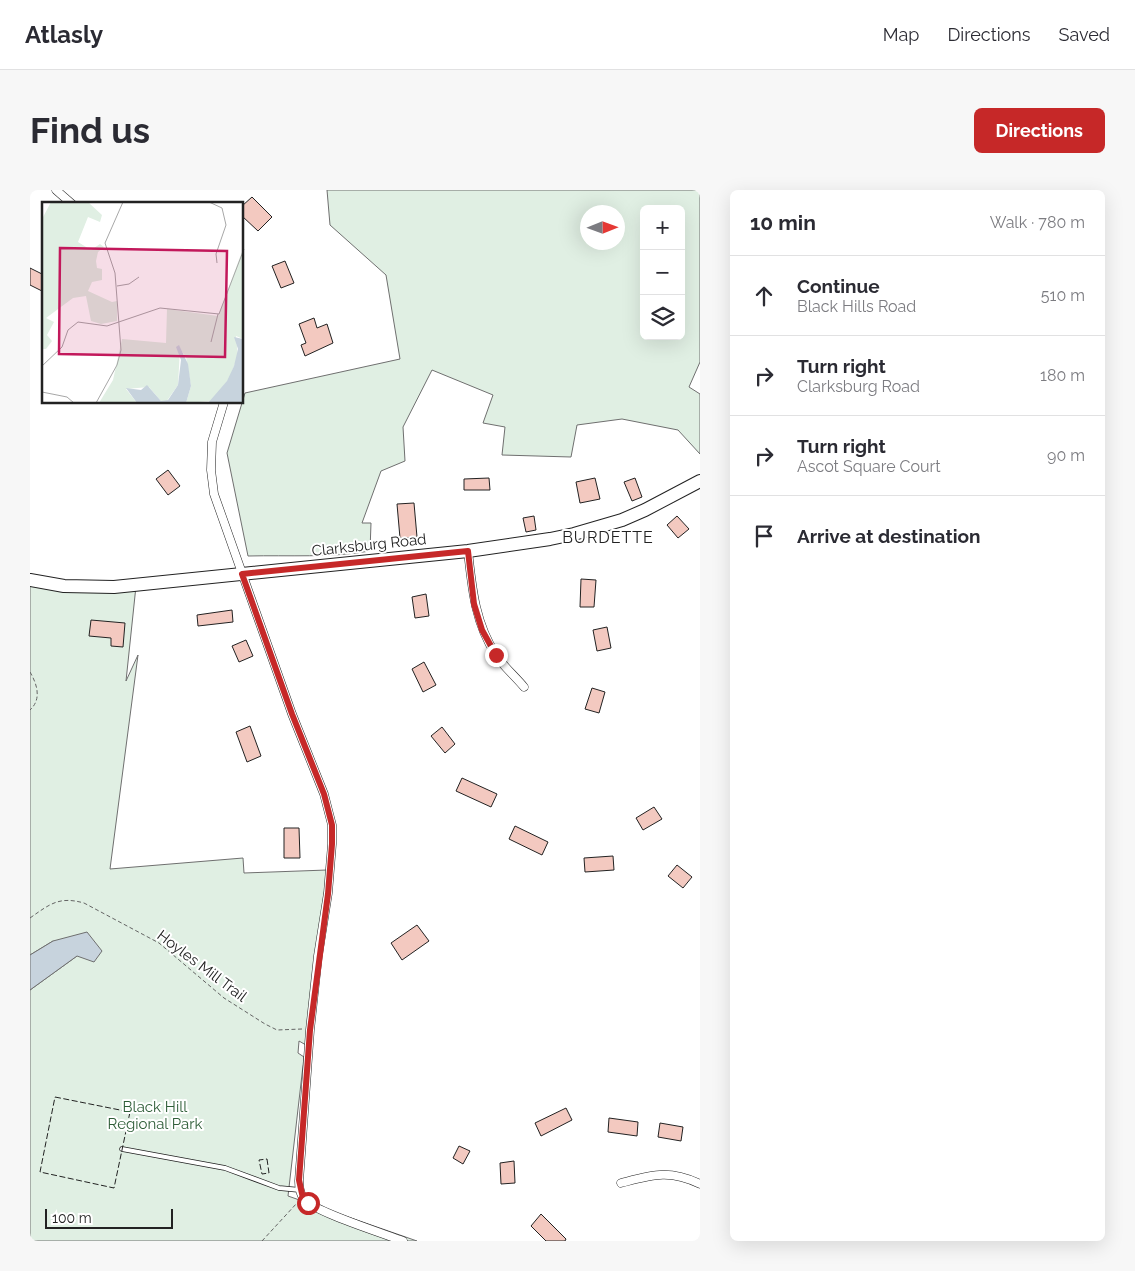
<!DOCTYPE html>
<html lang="en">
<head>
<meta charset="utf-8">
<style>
	:root { --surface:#fff; --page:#f7f7f7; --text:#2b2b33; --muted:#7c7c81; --line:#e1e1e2; --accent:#c62828 }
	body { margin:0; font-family:Raleway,sans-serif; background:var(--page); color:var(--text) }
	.controls { position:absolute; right:15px; top:15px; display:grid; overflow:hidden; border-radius:8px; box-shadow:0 5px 20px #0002 }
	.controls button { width:45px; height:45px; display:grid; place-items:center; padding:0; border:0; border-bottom:1px solid var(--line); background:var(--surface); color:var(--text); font:25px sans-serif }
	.compass { position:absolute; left:550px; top:15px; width:45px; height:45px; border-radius:50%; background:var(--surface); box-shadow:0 5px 20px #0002; rotate:89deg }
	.scale { position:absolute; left:15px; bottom:12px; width:128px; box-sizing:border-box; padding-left:5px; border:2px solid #222; border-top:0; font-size:14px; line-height:18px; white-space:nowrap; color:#222; -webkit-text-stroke:4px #fff; paint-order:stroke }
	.stop { position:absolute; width:15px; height:15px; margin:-11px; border:4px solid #c62828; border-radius:50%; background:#fff }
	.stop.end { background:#c62828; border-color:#fff; box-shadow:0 1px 5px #0008 }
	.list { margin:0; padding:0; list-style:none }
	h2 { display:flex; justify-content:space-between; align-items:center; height:65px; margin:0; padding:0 20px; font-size:21px }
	h2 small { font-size:16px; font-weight:400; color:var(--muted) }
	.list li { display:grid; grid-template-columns:32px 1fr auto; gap:15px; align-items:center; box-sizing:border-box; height:80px; padding:0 20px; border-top:1px solid var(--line) }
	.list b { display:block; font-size:19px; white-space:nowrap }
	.list p { margin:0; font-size:16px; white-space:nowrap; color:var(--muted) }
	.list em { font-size:16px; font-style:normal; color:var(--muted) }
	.icon { flex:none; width:28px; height:28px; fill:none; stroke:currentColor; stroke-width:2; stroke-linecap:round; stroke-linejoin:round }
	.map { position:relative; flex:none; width:670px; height:1051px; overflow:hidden; border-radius:8px }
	header { display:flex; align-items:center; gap:30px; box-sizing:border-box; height:70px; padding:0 25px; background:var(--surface); border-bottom:1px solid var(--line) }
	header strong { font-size:24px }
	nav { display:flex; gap:28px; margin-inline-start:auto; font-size:18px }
	.intro { display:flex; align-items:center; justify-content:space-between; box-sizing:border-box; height:120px; padding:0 30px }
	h1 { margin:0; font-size:35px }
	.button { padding:12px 22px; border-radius:8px; background:var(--accent); color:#fff; font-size:18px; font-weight:700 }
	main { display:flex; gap:30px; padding:0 30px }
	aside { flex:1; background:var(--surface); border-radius:8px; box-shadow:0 5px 20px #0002 }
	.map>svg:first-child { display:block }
	.green { fill:#e0efe3; stroke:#6f6f6f; fill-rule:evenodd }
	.water { fill:#c7d3dd; stroke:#6f6f6f }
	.building { fill:#f3c9c0; stroke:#222 }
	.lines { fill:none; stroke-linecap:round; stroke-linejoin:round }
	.service-casing { stroke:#222; stroke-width:5.5 }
	.minor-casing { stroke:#222; stroke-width:9 }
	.primary-casing { stroke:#222; stroke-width:14 }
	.path { stroke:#646464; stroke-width:1; stroke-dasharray:4 2.5; stroke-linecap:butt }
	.service { stroke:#fff; stroke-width:4 }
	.minor { stroke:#fff; stroke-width:8 }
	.primary { stroke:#fff; stroke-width:12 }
	.fence { stroke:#222; stroke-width:1; stroke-dasharray:6 2.5; stroke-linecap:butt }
	.route { stroke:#c62828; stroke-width:6 }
	.labels { text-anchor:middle; stroke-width:4; stroke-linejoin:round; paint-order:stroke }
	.street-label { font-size:15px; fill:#222; stroke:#fff }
	.park-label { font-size:15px; fill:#2f5e38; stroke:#fff }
	.neighbourhood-label { font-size:16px; letter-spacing:1px; fill:#222; stroke:#fff }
	.inset-road { fill:none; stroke:#a7a7a7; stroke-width:1 }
	.view { fill:#c2185b; fill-opacity:0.15; stroke:#c2185b; stroke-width:2.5 }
	.inset-edge { fill:none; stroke:#222; stroke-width:2.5 }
</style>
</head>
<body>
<header>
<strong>Atlasly</strong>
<nav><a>Map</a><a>Directions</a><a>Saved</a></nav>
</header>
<div class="intro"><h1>Find us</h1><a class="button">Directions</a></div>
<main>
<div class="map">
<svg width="670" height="1051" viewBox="0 0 670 1051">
	<rect width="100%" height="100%" fill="#fff"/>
	<g class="green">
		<path d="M297 0H670V172L659 197 670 204V264L648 240 592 229 547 235 541 267 472 265 475 237 453 233 463 205 402 180 373 237 375 271 351 281 332 333H341L340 361C300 368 259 365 218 366L197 263 215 203 370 169 356 85 300 35ZM614 19H651V146H614ZM588 22V52H558V22Z"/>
		<polygon points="0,393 106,396 96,491 108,465 80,679 213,668 214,683 297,680 276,855 269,851 268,863 274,867 258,1006 387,1051 0,1051 0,800 47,766 23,751 0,765"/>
	</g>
	<polygon class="water" points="57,742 72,761 64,772 47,766 0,800 0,765 23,751"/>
	<g class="building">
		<polygon points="222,7 242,27 228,41 212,26 212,16"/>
		<polygon points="255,71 264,93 251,98 242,76"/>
		<polygon points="0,78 14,85 14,102 0,95"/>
		<polygon points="284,128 287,138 297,134 303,153 275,166 271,155 276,153 269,134"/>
		<polygon points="138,280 150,296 138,305 126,289"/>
		<polygon points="459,288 460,300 434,300 434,289"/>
		<polygon points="565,288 570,309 550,313 546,292"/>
		<polygon points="605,288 612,307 602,311 594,292"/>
		<polygon points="384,313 387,347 370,348 367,314"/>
		<polygon points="504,326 506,340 496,342 493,328"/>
		<polygon points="647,326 659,339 648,348 637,335"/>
		<polygon points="551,389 566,390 564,417 550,417"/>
		<polygon points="396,404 399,426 385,428 382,407"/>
		<polygon points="202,420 203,432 168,436 167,425"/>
		<polygon points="61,430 95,433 93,457 81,456 81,448 59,446"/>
		<polygon points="577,437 581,458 567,461 563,440"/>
		<polygon points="216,450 223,466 209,472 202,456"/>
		<polygon points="394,472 406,495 393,502 382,479"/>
		<polygon points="562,498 575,502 569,523 555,519"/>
		<polygon points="220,536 231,566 217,572 206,542"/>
		<polygon points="412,537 425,554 415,563 401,546"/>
		<polygon points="432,588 467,604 461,617 426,601"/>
		<polygon points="624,617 632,629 613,640 606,628"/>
		<polygon points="485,636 518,652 512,665 479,649"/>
		<polygon points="254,638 269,638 270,668 254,668"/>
		<polygon points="583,666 584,680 555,682 554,668"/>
		<polygon points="647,675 662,687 653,698 638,686"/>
		<polygon points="387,735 399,751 372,770 361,753"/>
		<polygon points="536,918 542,930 511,946 505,933"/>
		<polygon points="579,928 608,932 607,946 578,942"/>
		<polygon points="630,933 653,937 651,951 628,947"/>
		<polygon points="429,956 440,961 433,974 423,968"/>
		<polygon points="484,971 485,993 471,994 470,973"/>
		<polygon points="511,1024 536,1049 535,1051 516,1051 501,1036"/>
	</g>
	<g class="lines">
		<g class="service-casing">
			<polyline id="service" points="92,959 195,978 249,998 270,1000"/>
		</g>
		<g class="minor-casing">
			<g id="minor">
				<polyline points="26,0 42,14"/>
				<path d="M194 212 182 252 181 280 184 304 262 524 294 604 302 635V654L298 703 288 766 280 840 269 991C269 997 270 1004 274 1009 282 1021 355 1044 373 1051"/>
				<path d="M438 361C442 398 445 433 466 465 473 476 485 486 494 497"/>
				<path d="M591 993C622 985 639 979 670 994"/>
			</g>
		</g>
		<g class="primary-casing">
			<polyline id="primary" points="0,390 34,396 84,397 438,361 520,349 544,344 592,330 615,320 670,291"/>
		</g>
		<g class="path">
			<path d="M0 482C7 494 12 509 0 520"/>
			<path d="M0 728C20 714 29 706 54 713L129 753 194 808 235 834 247 840 272 839"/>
			<polyline points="232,1051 267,1013"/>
		</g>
		<use href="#service" class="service"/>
		<use href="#minor" class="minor"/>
		<use href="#primary" class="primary"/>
		<g class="fence">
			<polygon points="25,907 100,922 84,998 10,982"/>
			<polygon points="237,969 239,983 232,984 229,970"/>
		</g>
	</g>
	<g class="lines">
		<polyline class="route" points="278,1013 273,1008 269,990 280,840 298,704 302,654 302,635 294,604 262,524 212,384 438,361 444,414 452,440 466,465"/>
	</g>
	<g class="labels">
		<g class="street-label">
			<text transform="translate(339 355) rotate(-6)" y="5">Clarksburg Road</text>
			<text transform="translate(172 776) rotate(37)" y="5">Hoyles Mill Trail</text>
		</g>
		<g class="park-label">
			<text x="125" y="922">Black Hill<tspan x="125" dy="17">Regional Park</tspan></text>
		</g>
		<g class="neighbourhood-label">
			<text x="578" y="353">BURDETTE</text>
		</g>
	</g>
	<g transform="translate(12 12)">
		<rect width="201" height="201" fill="#fff"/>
		<path d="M9 0H46L60 13 58 20 46 15 36 40 49 48 58 42 62 45 56 50 54 59 55 66 60 67V78L50 80 46 89 70 100 75 99V119L59 122 49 119 44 94 31 96 4 116 12 120 5 133 10 139 4 147H0V17ZM201 47V137L194 134 196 154 187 177 170 199 144 201 149 184 144 155 138 147 136 183 124 200 119 199 107 185 84 187 95 201H57L71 178 80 137 124 141 125 107 176 114Z" fill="#e0efe3"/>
		<path d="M192 135 201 137V201H166L185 179 192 164 196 147ZM137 143 146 162 149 184 144 201H95L84 186 99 188 105 183 119 199 126 198 136 183 139 158 134 145Z" fill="#c7d3dd"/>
		<path class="inset-road" d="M167 0 180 6 184 23 174 52 175 61M75 84 87 82 97 75M169 140 176 112M0 164 20 145 26 128 36 120 65 124 118 106 177 112 202 47M0 190 25 195 32 201M54 201 75 163 79 148 73 71 63 41 81 0"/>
		<path class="view" d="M18 46 185 49 183 155 17 152Z"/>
		<rect width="201" height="201" class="inset-edge"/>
	</g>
</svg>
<div class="controls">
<button>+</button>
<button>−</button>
<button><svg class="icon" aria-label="layers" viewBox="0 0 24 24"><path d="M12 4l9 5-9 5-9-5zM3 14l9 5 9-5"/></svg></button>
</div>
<svg class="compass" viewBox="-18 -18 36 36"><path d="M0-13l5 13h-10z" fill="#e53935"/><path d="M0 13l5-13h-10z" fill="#7c7c81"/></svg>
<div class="scale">100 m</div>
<div class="stop" style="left:278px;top:1013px"></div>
<div class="stop end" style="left:466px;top:465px"></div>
</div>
<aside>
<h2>10 min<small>Walk · 780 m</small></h2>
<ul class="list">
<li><svg class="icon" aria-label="ahead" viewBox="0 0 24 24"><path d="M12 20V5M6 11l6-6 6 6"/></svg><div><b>Continue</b><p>Black Hills Road</p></div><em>510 m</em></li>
<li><svg class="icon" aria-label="right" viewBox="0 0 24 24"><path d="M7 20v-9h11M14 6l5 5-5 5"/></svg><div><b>Turn right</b><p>Clarksburg Road</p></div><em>180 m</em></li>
<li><svg class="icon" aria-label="right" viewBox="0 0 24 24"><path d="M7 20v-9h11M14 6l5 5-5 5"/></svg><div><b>Turn right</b><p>Ascot Square Court</p></div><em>90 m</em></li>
<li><svg class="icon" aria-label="arrive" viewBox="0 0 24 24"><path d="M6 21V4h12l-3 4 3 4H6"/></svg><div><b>Arrive at destination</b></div></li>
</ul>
</aside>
</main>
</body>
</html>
